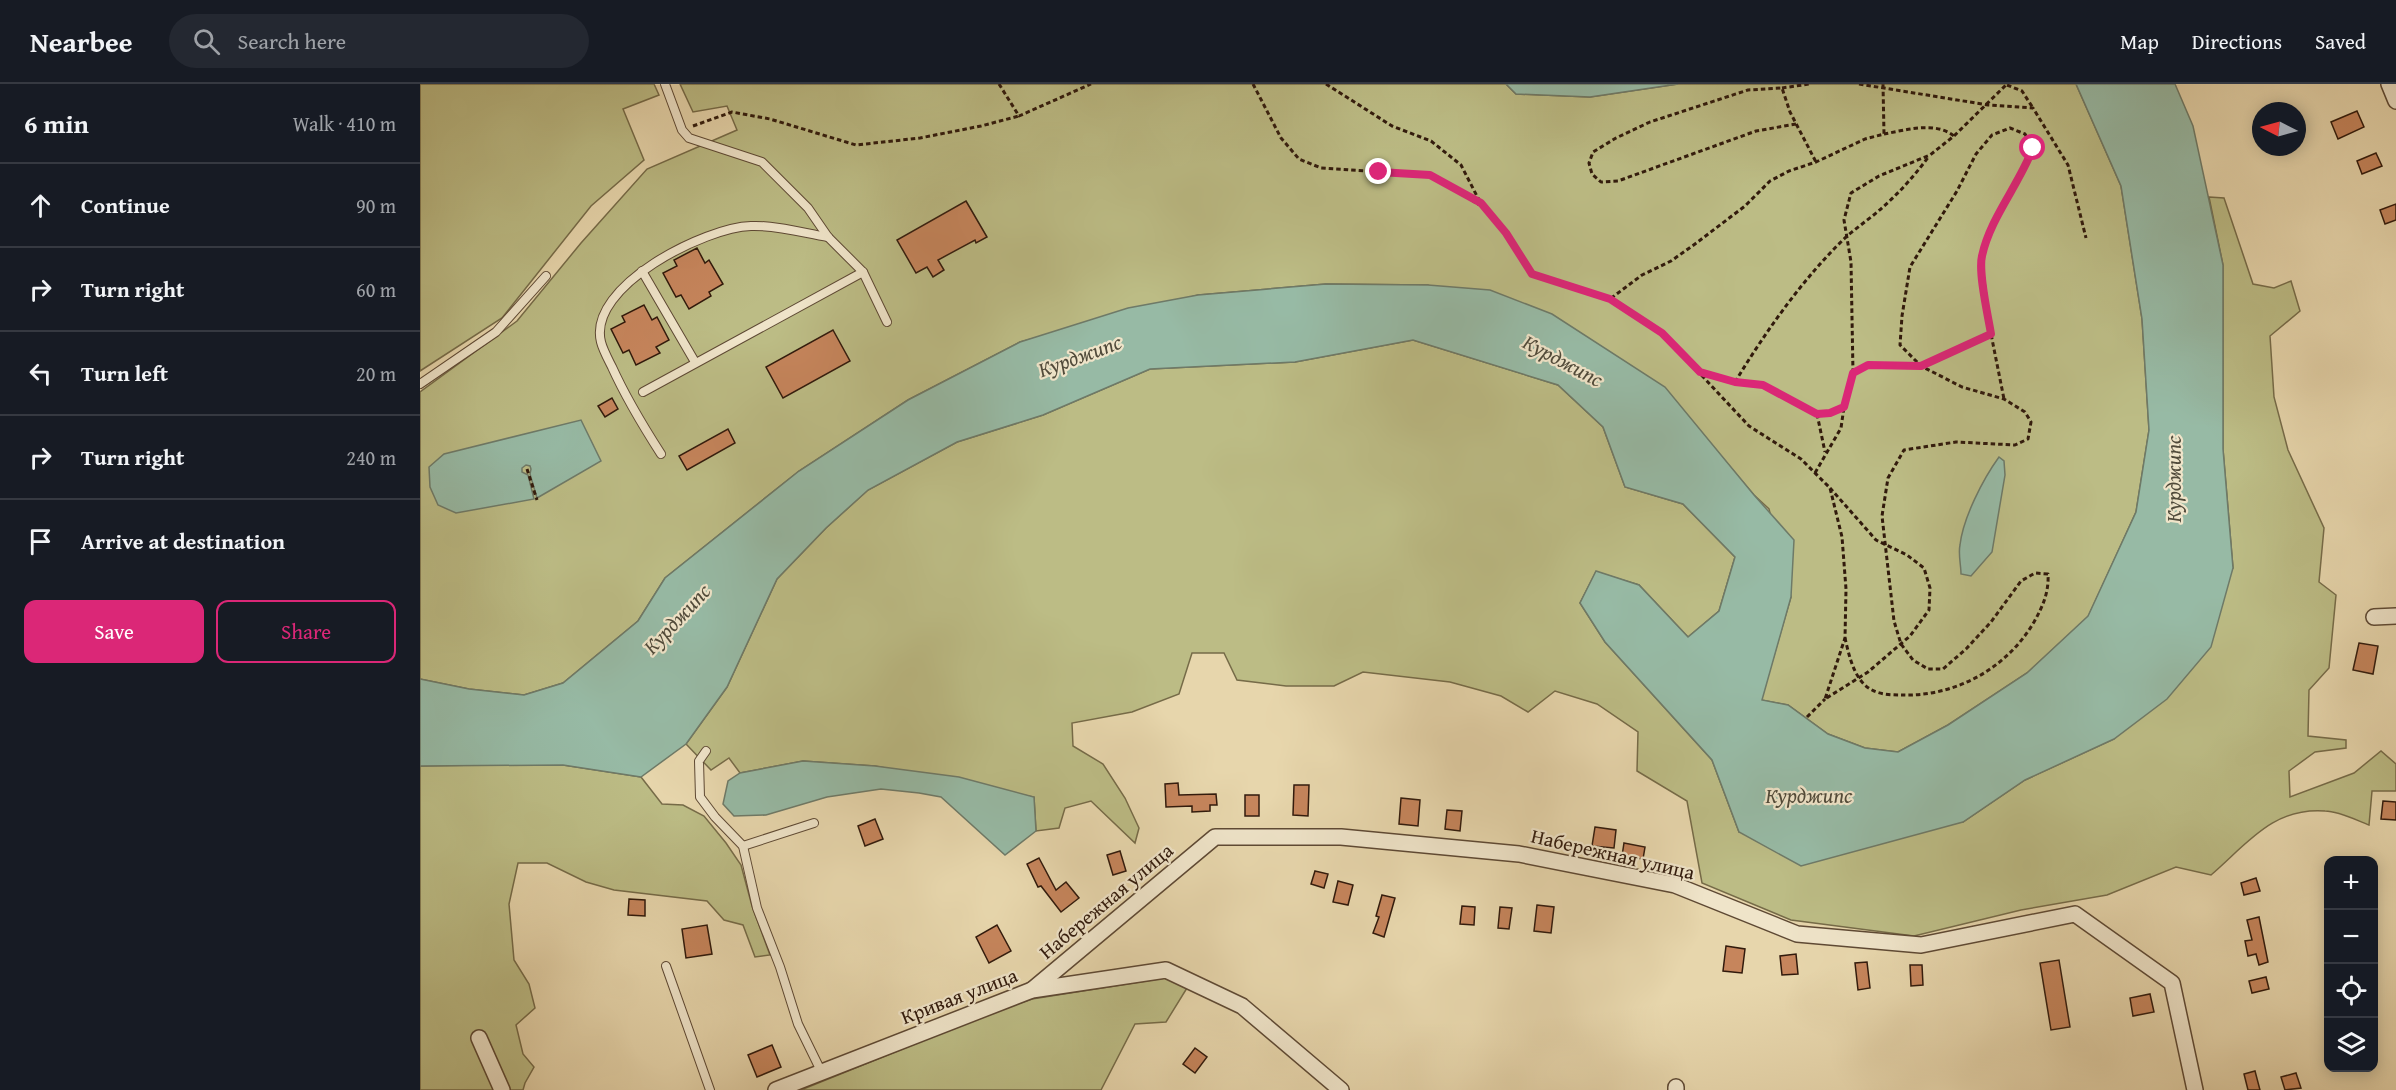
<!DOCTYPE html>
<html lang="en">
<head>
<meta charset="utf-8">
<style>
	:root { --surface:#171b24; --page:#242831; --text:#f1f3f6; --muted:#9ea1a6; --line:#363941; --accent:#db2777 }
	body { margin:0; font-family:"Gentium Book Plus",serif; background:var(--page); color:var(--text) }
	.controls { position:absolute; right:18px; bottom:18px; display:grid; overflow:hidden; border-radius:12px; box-shadow:0 3px 15px #0003 }
	.controls button { width:54px; height:54px; display:grid; place-items:center; padding:0; border:0; border-bottom:2px solid var(--line); background:var(--surface); color:var(--text); font:30px sans-serif }
	.compass { position:absolute; left:1832px; top:18px; width:54px; height:54px; border-radius:50%; background:var(--surface); box-shadow:0 3px 15px #0003; rotate:276deg }
	.stop { position:absolute; width:18px; height:18px; margin:-14px; border:4px solid #db2777; border-radius:50%; background:#fff }
	.stop.end { background:#db2777; border-color:#fff; box-shadow:0 2px 6px #0008 }
	.list { margin:0; padding:0; list-style:none }
	h2 { display:flex; justify-content:space-between; align-items:center; height:78px; margin:0; padding:0 24px; font-size:26px }
	h2 small { font-size:20px; font-weight:400; color:var(--muted) }
	.list li { display:grid; grid-template-columns:39px 1fr auto; gap:18px; align-items:center; box-sizing:border-box; height:84px; padding:0 24px; border-top:2px solid var(--line) }
	.list b { display:block; font-size:22px; white-space:nowrap }
	.list em { font-size:20px; font-style:normal; color:var(--muted) }
	.actions { display:flex; gap:12px; padding:18px 24px }
	.actions a { flex:1; padding:14px 0; border:2px solid var(--accent); border-radius:12px; text-align:center; font-size:21px; color:var(--accent) }
	.actions .main { background:var(--accent); color:#fff }
	.icon { flex:none; width:33px; height:33px; fill:none; stroke:currentColor; stroke-width:2; stroke-linecap:round; stroke-linejoin:round }
	.map { position:relative; flex:none; width:1976px; height:1006px; overflow:hidden }
	header { display:flex; align-items:center; gap:36px; box-sizing:border-box; height:84px; padding:0 30px; background:var(--surface); border-bottom:2px solid var(--line) }
	header strong { font-size:28px }
	nav { display:flex; gap:33px; margin-inline-start:auto; font-size:21px }
	.search { width:420px; height:54px; background:var(--page); display:flex; align-items:center; gap:15px; box-sizing:border-box; padding:0 21px; border-radius:33px; color:var(--muted); font-size:22px }
	main { display:flex }
	aside { flex:1; background:var(--surface) }
	.map>svg:first-child { display:block }
	.green { fill:#bcbc85; stroke:#766b48; stroke-width:1.5 }
	.water { fill:#97baa5; stroke:#6e7a68; stroke-width:1.5 }
	.building { fill:#c6855c; stroke:#311a0c; stroke-width:1.5 }
	.lines { fill:none; stroke-linecap:round; stroke-linejoin:round }
	.lane-casing { stroke:#5e4934; stroke-width:10 }
	.street-casing { stroke:#5e4934; stroke-width:18 }
	.path { stroke:#311a0c; stroke-width:3; stroke-dasharray:4.5 3; stroke-linecap:butt }
	.lane { stroke:#efe4c9; stroke-width:8 }
	.street { stroke:#efe4c9; stroke-width:15 }
	.route { stroke:#db2777; stroke-width:8 }
	.labels { text-anchor:middle; stroke-width:4.5; stroke-linejoin:round; paint-order:stroke }
	.street-label { font-size:20px; fill:#311a0c; stroke:#efe4c9 }
	.water-label { font-size:21px; font-style:italic; fill:#504a3a; stroke:#efe4c9 }
</style>
</head>
<body>
<header>
<strong>Nearbee</strong>
<div class="search"><svg class="icon" aria-label="search" viewBox="0 0 24 24"><circle cx="10" cy="10" r="6"/><path d="M15 15l6 6"/></svg>Search here</div>
<nav><a>Map</a><a>Directions</a><a>Saved</a></nav>
</header>
<main>
<aside>
<h2>6 min<small>Walk · 410 m</small></h2>
<ul class="list">
<li><svg class="icon" aria-label="ahead" viewBox="0 0 24 24"><path d="M12 20V5M6 11l6-6 6 6"/></svg><div><b>Continue</b></div><em>90 m</em></li>
<li><svg class="icon" aria-label="right" viewBox="0 0 24 24"><path d="M7 20v-9h11M14 6l5 5-5 5"/></svg><div><b>Turn right</b></div><em>60 m</em></li>
<li><svg class="icon" aria-label="left" viewBox="0 0 24 24"><path d="M17 20v-9H6M10 6l-5 5 5 5"/></svg><div><b>Turn left</b></div><em>20 m</em></li>
<li><svg class="icon" aria-label="right" viewBox="0 0 24 24"><path d="M7 20v-9h11M14 6l5 5-5 5"/></svg><div><b>Turn right</b></div><em>240 m</em></li>
<li><svg class="icon" aria-label="arrive" viewBox="0 0 24 24"><path d="M6 21V4h12l-3 4 3 4H6"/></svg><div><b>Arrive at destination</b></div></li>
</ul>
<div class="actions"><a class="main">Save</a><a>Share</a></div>
</aside>
<div class="map">
<svg width="1976" height="1006" viewBox="0 0 1976 1006">
	<rect width="100%" height="100%" fill="#e7d6ac"/>
	<filter id="stains"><feTurbulence type="fractalNoise" baseFrequency=".00333" numOctaves="4"/><feColorMatrix values="0 0 0 0 .2 0 0 0 0 .09 0 0 0 0 .02 0 0 0 .5 -.17"/></filter>
	<radialGradient id="worn" r=".72"><stop offset=".6" stop-color="#630" stop-opacity="0"/><stop offset="1" stop-color="#630" stop-opacity=".3"/></radialGradient>
	<g class="green">
		<polygon points="0,0 234,0 239,11 203,25 224,76 171,122 82,234 0,287"/>
		<polygon points="260,0 1086,0 1096,10 1170,13 1258,0 1656,0 1701,102 1722,235 1729,346 1716,428 1668,533 1607,589 1528,641 1478,668 1445,664 1408,650 1368,621 1341,616 1371,513 1349,425 1334,411 1290,359 1008,201 906,200 778,211 600,258 488,316 379,387 245,494 218,537 143,599 104,611 49,605 0,595 0,308 97,237 161,159 227,85 317,46 307,22 273,28"/>
		<path d="M1789 113 1804 114 1833 200 1854 204 1871 197 1880 227 1850 252 1854 313 1868 366 1904 444 1899 498 1916 511 1909 584 1889 606 1888 652 1926 656V664L1895 668 1869 687 1870 713 1934 689 1961 667 1976 680V707H1952L1949 741C1936 736 1919 727 1905 727 1853 723 1827 760 1791 791L1756 783 1687 811 1601 826 1494 852 1371 836 1282 799 1267 717 1217 687 1218 648 1177 620 1135 607 1108 628 1081 612 1030 598 943 588 914 602H866L817 596 804 569H772L759 610 712 628 652 639 653 662 683 680 705 714 719 744 715 759 671 717 645 724 639 744 616 747 614 713 455 682 383 677 320 689 309 674 291 686 266 660 307 603 357 495 406 444 448 406 537 358 623 331 730 285 875 278 993 256 1138 301 1183 343 1205 403 1263 420 1315 473 1299 527 1268 553 1219 501 1176 488 1160 519 1185 558 1292 676 1319 748 1543 738 1605 696 1694 655 1813 484 1803 365V181Z"/>
		<polygon points="111,680 143,681 221,693 242,720 263,721 284,732 306,759 321,781 332,822 350,871 335,873 323,841 304,836 287,817 194,806 166,798 127,779 98,779 89,820 94,876 109,900 115,924 96,941 103,970 114,983 105,999 103,1006 0,1006 0,682"/>
		<polygon points="745,894 767,904 746,938 715,940 681,1006 381,1006 574,928 612,915"/>
	</g>
	<g class="water">
		<polygon points="1086,0 1258,0 1170,13 1096,10"/>
		<polygon points="1656,0 1755,0 1773,42 1803,181 1803,365 1813,484 1791,563 1747,615 1694,655 1605,696 1543,738 1381,782 1319,748 1292,676 1185,558 1160,519 1176,487 1219,501 1268,553 1299,527 1315,473 1263,420 1205,403 1183,343 1138,301 993,256 875,278 730,285 623,331 537,358 448,406 406,444 357,495 307,603 266,660 221,693 143,681 0,682 0,595 49,605 104,611 143,599 218,537 245,494 379,387 488,316 600,258 708,224 778,211 906,200 1008,201 1070,206 1132,230 1245,303 1334,411 1374,456 1371,513 1342,616 1368,621 1408,650 1445,664 1478,668 1528,641 1607,589 1668,532 1716,428 1729,346 1722,235 1701,102"/>
		<polygon points="161,336 181,377 117,414 110,390 111,385 110,382 106,381 102,384 102,388 108,391 114,415 36,429 18,421 10,403 9,383 24,370"/>
		<path d="M1579 373 1584 377 1585 391 1572 468 1551 492 1541 490C1541 481 1538 470 1540 461 1543 434 1563 395 1579 373Z"/>
		<polygon points="383,677 455,682 539,693 614,713 616,747 585,771 521,713 499,709 461,705 407,713 346,731 314,732 303,720 308,697 320,689"/>
	</g>
	<g class="building">
		<polygon points="1937,27 1944,43 1918,55 1911,38"/>
		<polygon points="1956,69 1962,82 1942,90 1937,77"/>
		<polygon points="546,117 567,153 556,159 555,156 518,176 524,186 513,193 507,183 496,189 477,156"/>
		<polygon points="1976,120 1976,136 1965,140 1960,126"/>
		<polygon points="277,164 285,179 289,176 303,200 289,208 291,212 269,225 261,211 256,213 243,189 257,182 254,176"/>
		<polygon points="224,221 232,236 237,233 249,256 236,263 240,269 216,281 209,266 203,269 191,245 205,238 202,232"/>
		<polygon points="413,246 430,277 363,314 346,283"/>
		<polygon points="192,314 198,325 185,333 178,322"/>
		<polygon points="308,345 315,359 267,386 259,372"/>
		<polygon points="1939,559 1958,562 1953,590 1933,586"/>
		<polygon points="758,699 759,711 796,710 797,721 790,721 790,727 772,728 772,722 746,723 745,700"/>
		<polygon points="874,701 889,701 888,732 873,731"/>
		<rect x="825" y="711" width="14" height="21"/>
		<polygon points="981,714 1000,716 998,742 979,740"/>
		<polygon points="1963,717 1976,718 1976,736 1961,735"/>
		<polygon points="1027,726 1042,727 1040,747 1025,745"/>
		<polygon points="455,735 463,755 445,762 438,742"/>
		<polygon points="1175,743 1196,746 1194,764 1172,762"/>
		<polygon points="1204,759 1225,763 1223,775 1202,772"/>
		<polygon points="700,767 706,787 693,791 687,771"/>
		<polygon points="619,774 636,806 646,798 659,814 641,828 621,802 618,803 607,780"/>
		<polygon points="895,787 908,790 904,804 891,800"/>
		<polygon points="1836,794 1840,807 1824,811 1821,799"/>
		<polygon points="918,797 933,801 928,821 913,818"/>
		<polygon points="962,811 975,814 964,853 953,849 959,833 956,832"/>
		<polygon points="209,815 225,816 225,832 208,831"/>
		<polygon points="1117,821 1134,823 1131,849 1114,847"/>
		<polygon points="1042,822 1055,823 1054,841 1040,840"/>
		<polygon points="1080,823 1092,824 1089,845 1078,844"/>
		<polygon points="1839,833 1848,878 1839,881 1836,870 1828,872 1825,857 1832,856 1827,836"/>
		<polygon points="287,841 292,870 266,874 262,845"/>
		<polygon points="577,841 591,867 569,879 556,853"/>
		<polygon points="1306,862 1325,865 1322,889 1303,887"/>
		<polygon points="1376,870 1378,890 1362,891 1360,872"/>
		<polygon points="1639,876 1650,943 1631,946 1620,879"/>
		<polygon points="1447,878 1450,904 1438,906 1435,879"/>
		<polygon points="1490,881 1502,881 1503,901 1491,902"/>
		<polygon points="1846,893 1849,905 1832,909 1829,897"/>
		<polygon points="1730,910 1734,928 1713,932 1710,914"/>
		<polygon points="352,961 361,983 337,993 328,971"/>
		<polygon points="775,964 787,973 775,989 763,980"/>
		<polygon points="1835,987 1840,1006 1828,1006 1824,990"/>
		<polygon points="1876,989 1881,1004 1865,1006 1861,993"/>
	</g>
	<g class="lines">
		<g class="lane-casing">
			<g id="lane">
				<polyline points="245,0 262,46 269,54 342,78 388,124 408,153 443,188 467,238"/>
				<polyline points="222,187 275,278"/>
				<polyline points="0,300 76,248 126,192"/>
				<polyline points="223,308 443,188"/>
				<path d="M241 370C223 342 206 314 192 283 188 275 183 266 181 258 167 202 286 143 331 142 356 141 384 149 408 153"/>
				<polyline points="286,667 279,677 280,713 295,733 323,762 337,824 360,883 378,940 401,987"/>
				<polyline points="323,762 394,739"/>
				<polyline points="246,882 290,1006"/>
			</g>
		</g>
		<g class="street-casing">
			<g id="street">
				<polyline points="1969,0 1976,17"/>
				<polyline points="1954,533 1976,532"/>
				<polyline points="612,906 795,753 921,753 1099,770 1255,801 1377,850 1501,861 1655,830 1752,899 1775,1006"/>
				<polyline points="59,954 82,1006"/>
				<polyline points="1256,1003 1256,1006"/>
				<polyline points="356,1006 612,906 746,886 822,922 921,1006"/>
			</g>
		</g>
		<g class="path">
			<polyline points="579,0 599,32 671,0"/>
			<polyline points="833,0 861,54 879,75 901,84 1010,91 1068,126 1112,190 1190,215 1222,191 1251,177 1275,160 1325,122 1350,97 1369,87 1396,78 1445,55 1464,50 1463,0"/>
			<polyline points="906,0 972,42 1011,57 1041,81 1060,118"/>
			<polyline points="1439,0 1568,21 1613,24 1648,81 1666,154"/>
			<polyline points="1587,1 1602,7 1613,24"/>
			<polyline points="1362,4 1389,0"/>
			<polyline points="1376,40 1336,47 1198,97 1181,98 1172,90 1169,79 1173,68 1196,54 1230,38 1328,6 1362,4 1370,28 1396,78"/>
			<polyline points="273,42 312,28 350,35 436,61 500,54 561,42 599,32"/>
			<path d="M1464 50C1486 46 1515 37 1534 52"/>
			<polyline points="1190,215 1242,249 1329,342 1381,375 1410,404 1422,453 1426,505 1425,554 1405,615 1448,588 1490,552 1509,526 1510,504 1504,484 1487,471 1456,456 1410,404"/>
			<polyline points="1282,288 1315,298 1343,301 1397,330 1410,329 1424,323 1433,289 1431,178 1424,136 1431,109 1459,92 1510,71 1534,52 1587,0"/>
			<polyline points="1433,289 1448,281 1501,282 1571,250"/>
			<path d="M1315 298C1346 247 1384 193 1427 152 1439 142 1452 133 1463 123 1480 108 1496 90 1509 72"/>
			<polyline points="1397,330 1405,368"/>
			<polyline points="107,385 117,416"/>
			<polyline points="1395,389 1421,344 1424,323"/>
			<path d="M1425 554C1429 571 1434 597 1452 606 1461 611 1474 611 1484 611 1537 612 1587 584 1614 538 1623 522 1629 508 1628 490L1615 489 1601 497 1571 538 1546 565 1523 585H1508L1493 576 1481 560 1474 537 1462 432 1468 394 1484 366 1536 358 1595 361 1608 355 1611 338 1605 328 1584 315 1542 303 1501 282 1480 261 1482 232 1490 183 1537 107 1556 70 1572 51 1590 44 1605 50 1613 64 1605 84 1574 139 1561 173 1571 250 1584 315"/>
			<polyline points="1387,633 1405,615"/>
		</g>
		<use href="#lane" class="lane"/>
		<use href="#street" class="street"/>
	</g>
	<g class="lines">
		<path class="route" d="M959 88 1010 91 1061 119 1086 149 1112 190 1190 215 1242 249 1280 288 1315 298 1343 301 1397 330 1410 329 1424 323 1433 289 1448 281 1501 282 1571 250C1568 231 1558 189 1562 172 1570 134 1599 101 1613 64"/>
	</g>
	<g class="labels">
		<g class="street-label">
			<text transform="translate(1193 770) rotate(13)" y="7">Набережная улица</text>
			<text transform="translate(686 817) rotate(-40)" y="7">Набережная улица</text>
			<text transform="translate(539 912) rotate(-21)" y="7">Кривая улица</text>
		</g>
		<g class="water-label">
			<text transform="translate(660 272) rotate(-20)" y="7">Курджипс</text>
			<text transform="translate(1143 277) rotate(28)" y="7">Курджипс</text>
			<text transform="translate(1754 395) rotate(-90)" y="7">Курджипс</text>
			<text transform="translate(257 535) rotate(-47)" y="7">Курджипс</text>
			<text x="1389" y="719">Курджипс</text>
		</g>
	</g>
	<rect width="100%" height="100%" filter="url(#stains)"/>
	<rect width="100%" height="100%" fill="url(#worn)"/>
</svg>
<div class="controls">
<button>+</button>
<button>−</button>
<button><svg class="icon" aria-label="locate" viewBox="0 0 24 24"><circle cx="12" cy="12" r="6"/><path d="M12 2v4M12 18v4M2 12h4M18 12h4"/></svg></button>
<button><svg class="icon" aria-label="layers" viewBox="0 0 24 24"><path d="M12 4l9 5-9 5-9-5zM3 14l9 5 9-5"/></svg></button>
</div>
<svg class="compass" viewBox="-18 -18 36 36"><path d="M0-13l5 13h-10z" fill="#e53935"/><path d="M0 13l5-13h-10z" fill="#9ea1a6"/></svg>
<div class="stop" style="left:1613px;top:64px"></div>
<div class="stop end" style="left:959px;top:88px"></div>
</div>
</main>
</body>
</html>
